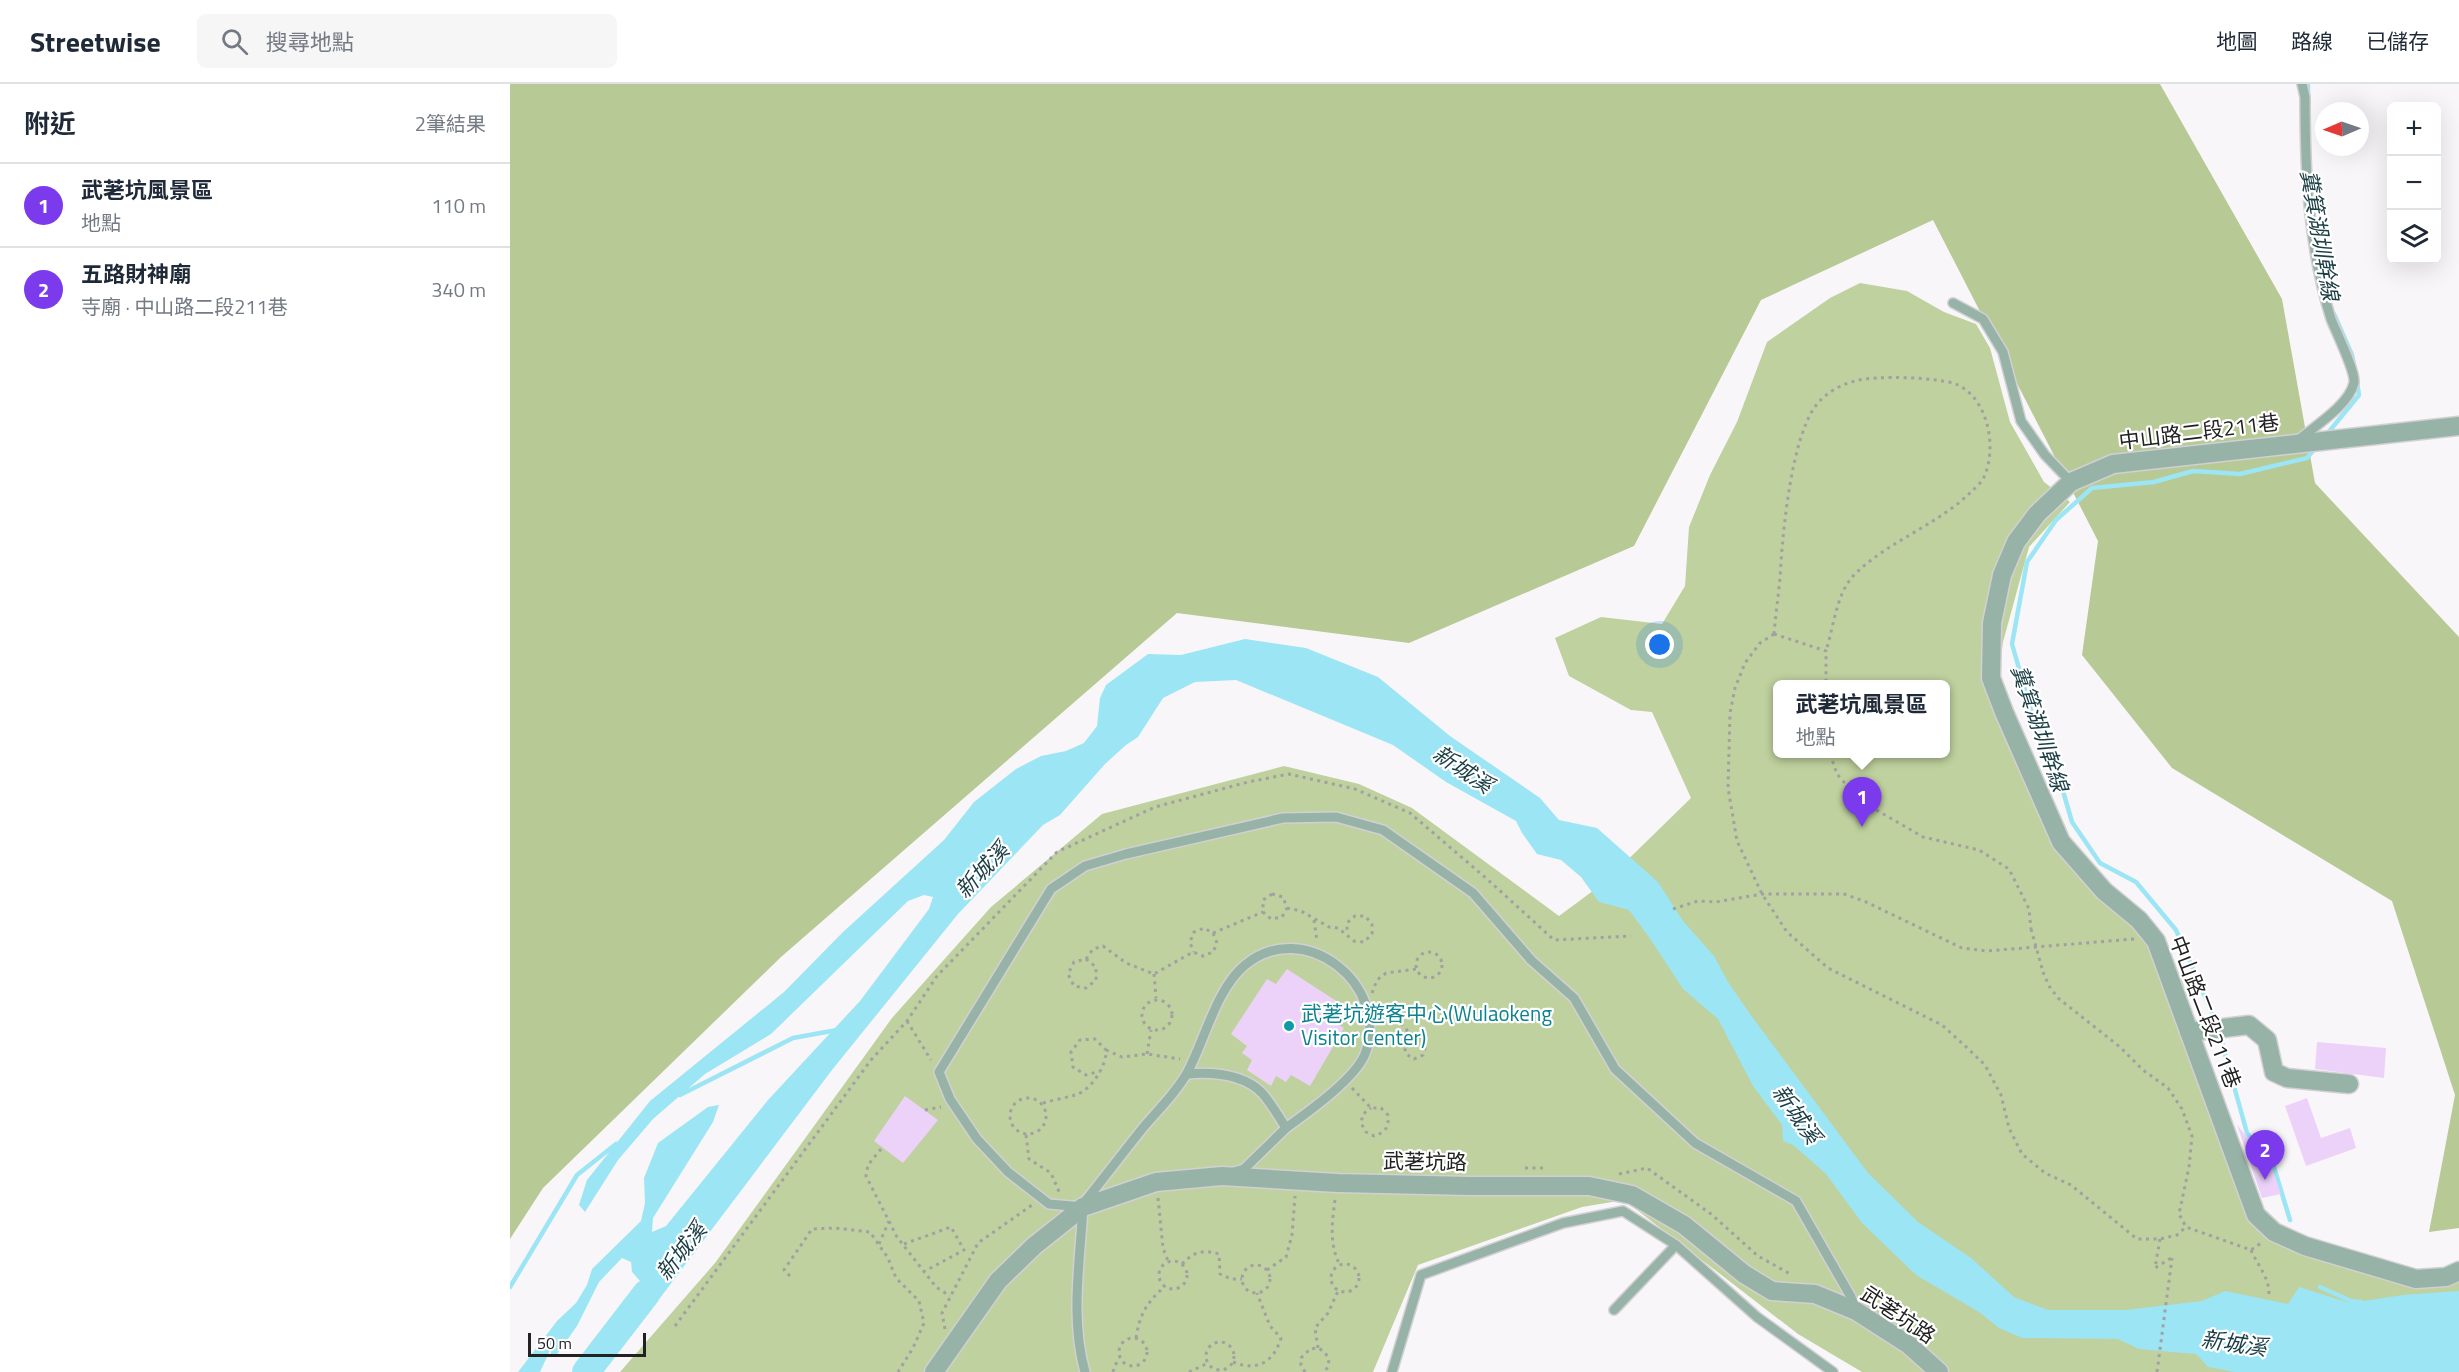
<!DOCTYPE html>
<html lang="zh-TW">
<head>
<meta charset="utf-8">
<style>
	:root { --surface:#fff; --page:#f6f6f7; --text:#1f2937; --muted:#747a83; --line:#e0e1e3; --accent:#7c3aed }
	body { margin:0; font-family:"Titillium Web","Noto Sans TC",sans-serif; background:var(--page); color:var(--text) }
	.controls { position:absolute; right:18px; top:18px; display:grid; overflow:hidden; border-radius:9px; box-shadow:0 6px 24px #0002 }
	.controls button { width:54px; height:54px; display:grid; place-items:center; padding:0; border:0; border-bottom:2px solid var(--line); background:var(--surface); color:var(--text); font:30px sans-serif }
	.compass { position:absolute; left:1805px; top:18px; width:54px; height:54px; border-radius:50%; background:var(--surface); box-shadow:0 6px 24px #0002; rotate:268deg }
	.scale { position:absolute; left:18px; bottom:15px; width:118px; box-sizing:border-box; padding-left:6px; border:3px solid #232223; border-top:0; font-size:16px; line-height:21px; white-space:nowrap; color:#232223; -webkit-text-stroke:4px #fff; paint-order:stroke }
	.you { position:absolute; left:1150px; top:561px; width:21px; height:21px; margin:-15px; border:4px solid #fff; border-radius:50%; background:#1a73e8; box-shadow:0 0 0 9px #1a73e833 }
	.badge { display:grid; place-items:center; width:39px; height:39px; border-radius:50%; background:var(--accent); color:#fff; font-size:20px; font-weight:700 }
	.pin { position:absolute; translate:-50% -50px; filter:drop-shadow(0 2px 3px #0008) }
	.pin::after { content:''; position:absolute; top:32px; width:21px; height:18px; background:inherit; clip-path:polygon(0 0,100% 0,50% 100%) }
	.popup { position:absolute; left:1263px; top:596px; width:177px; height:78px; box-sizing:border-box; display:grid; place-content:center; border-radius:9px; background:var(--surface); filter:drop-shadow(0 2px 4px #0005); font-size:20px; white-space:nowrap; color:var(--muted) }
	.popup b { font-size:22px; color:var(--text) }
	.popup::after { content:''; position:absolute; left:50%; top:100%; margin-left:-12px; border:12px solid transparent; border-top-color:var(--surface) }
	.list { margin:0; padding:0; list-style:none }
	h2 { display:flex; justify-content:space-between; align-items:center; height:78px; margin:0; padding:0 24px; font-size:26px }
	h2 small { font-size:20px; font-weight:400; color:var(--muted) }
	.list li { display:grid; grid-template-columns:39px 1fr auto; gap:18px; align-items:center; box-sizing:border-box; height:84px; padding:0 24px; border-top:2px solid var(--line) }
	.list b { display:block; font-size:22px; white-space:nowrap }
	.list p { margin:0; font-size:20px; white-space:nowrap; color:var(--muted) }
	.list em { font-size:20px; font-style:normal; color:var(--muted) }
	.icon { flex:none; width:33px; height:33px; fill:none; stroke:currentColor; stroke-width:2; stroke-linecap:round; stroke-linejoin:round }
	.map { position:relative; flex:none; width:1949px; height:1288px; overflow:hidden }
	header { display:flex; align-items:center; gap:36px; box-sizing:border-box; height:84px; padding:0 30px; background:var(--surface); border-bottom:2px solid var(--line) }
	header strong { font-size:28px }
	nav { display:flex; gap:33px; margin-inline-start:auto; font-size:21px }
	.search { width:420px; height:54px; background:var(--page); display:flex; align-items:center; gap:15px; box-sizing:border-box; padding:0 21px; border-radius:9px; color:var(--muted); font-size:22px }
	main { display:flex }
	aside { flex:1; background:var(--surface) }
	.map>svg:first-child { display:block }
	.green { fill:#bfd19e; fill-rule:evenodd }
	.forest { fill:#b7c994 }
	.water { fill:#9ce5f4 }
	.lines { fill:none; stroke-linecap:round; stroke-linejoin:round }
	.stream { stroke:#9ce5f4; stroke-width:4.5 }
	.river { stroke:#9ce5f4; stroke-width:28 }
	.building { fill:#ecd2f9 }
	.lane-casing { stroke:#d2d0d3; stroke-width:12 }
	.street-casing { stroke:#d2d0d3; stroke-width:21 }
	.path { stroke:#a2a0a3; stroke-width:3; stroke-dasharray:3 4.5; stroke-linecap:butt }
	.lane { stroke:#97b3a8; stroke-width:9 }
	.street { stroke:#97b3a8; stroke-width:18 }
	.path-bridge { stroke:#a2a0a3; stroke-width:3; stroke-dasharray:3 4.5; stroke-linecap:butt }
	.culture-dot { fill:#0f9aa8; stroke:#fff; stroke-width:2 }
	.labels { text-anchor:middle; stroke-width:4.5; stroke-linejoin:round; paint-order:stroke }
	.street-label { font-size:21px; fill:#232223; stroke:#fff }
	.culture-label { font-size:21px; fill:#0d838f; stroke:#fff; text-anchor:start }
	.water-label { font-size:22px; font-style:italic; fill:#1b3e45; stroke:#fff }
</style>
</head>
<body>
<header>
<strong>Streetwise</strong>
<div class="search"><svg class="icon" aria-label="search" viewBox="0 0 24 24"><circle cx="10" cy="10" r="6"/><path d="M15 15l6 6"/></svg>搜尋地點</div>
<nav><a>地圖</a><a>路線</a><a>已儲存</a></nav>
</header>
<main>
<aside>
<h2>附近<small>2筆結果</small></h2>
<ul class="list">
<li><span class="badge">1</span><div><b>武荖坑風景區</b><p>地點</p></div><em>110 m</em></li>
<li><span class="badge">2</span><div><b>五路財神廟</b><p>寺廟 · 中山路二段211巷</p></div><em>340 m</em></li>
</ul>
</aside>
<div class="map">
<svg width="1949" height="1288" viewBox="0 0 1949 1288">
	<rect width="100%" height="100%" fill="#f9f6fa"/>
	<path class="green" d="M1350 199 1397 207 1434 228 1466 240 1480 264 1500 338 1534 398 1560 418 1519 463 1493 558 1488 596 1558 755 1579 786 1624 819 1653 852 1673 899 1690 959 1768 1161 1889 1186 1949 1189V1288H1352L1288 1250 1114 1116 1072 1123 908 1181 863 1288H110L205 1179 382 934 481 823 592 730 774 682 849 700 902 724 1049 832 1095 798 1181 714 1142 628 1121 626 1059 592 1045 554 1091 533 1152 540 1175 502 1179 443 1200 391 1227 338 1257 258 1320 214ZM1268 600H1436V670H1268Z"/>
	<polygon class="forest" points="0,0 1650,0 1772,215 1805,399 1949,553 1949,1144 1919,1148 1945,1011 1882,817 1662,684 1572,571 1588,457 1423,136 1251,216 1124,462 899,559 667,529 271,873 33,1104 0,1155"/>
	<polygon class="water" points="735,555 796,564 868,593 940,652 1030,714 1049,736 1087,744 1148,798 1173,837 1204,872 1218,898 1240,930 1358,1089 1408,1138 1461,1174 1504,1213 1538,1226 1616,1226 1692,1217 1715,1207 1778,1220 1789,1203 1840,1219 1893,1211 1949,1207 1949,1288 1725,1288 1698,1283 1686,1270 1629,1265 1608,1255 1512,1254 1489,1244 1469,1228 1406,1191 1352,1139 1316,1090 1283,1061 1273,1057 1272,1041 1243,1002 1208,935 1173,905 1141,856 1119,826 1089,818 1071,793 1051,776 1027,770 1012,749 1006,737 936,698 883,661 726,596 685,598 653,614 628,653 616,661 595,680 550,731 533,741 448,830 322,986 138,1230 117,1242 107,1238 118,1215 130,1197 122,1188 121,1178 112,1174 89,1198 67,1242 45,1273 40,1272 43,1260 30,1288 8,1288 47,1237 66,1219 77,1201 82,1185 131,1137 135,1119 134,1094 148,1059 198,1023 209,1021 203,1038 143,1134 142,1148 156,1142 258,1016 350,917 419,825 423,813 414,811 398,817 261,950 195,990 143,1035 108,1076 75,1128 69,1121 77,1096 140,1017 274,908 333,848 434,756 464,718 506,685 531,672 556,667 574,659 587,642 590,614 596,601 638,570 671,571"/>
	<g class="lines">
		<g class="stream">
			<polyline points="1798,12 1798,0"/>
			<polyline points="1824,230 1842,271 1844,281"/>
			<polyline points="1817,350 1849,311 1847,298"/>
			<polyline points="1707,940 1666,846 1626,798 1590,779 1562,738 1548,690 1522,630 1502,560 1517,478 1546,436 1582,404 1644,398 1683,387 1730,390 1797,374 1806,363"/>
			<polyline points="1709,948 1737,1049 1763,1080 1780,1136"/>
			<polyline points="170,1011 283,954 327,946"/>
			<polyline points="0,1203 67,1091 106,1060"/>
			<polyline points="1810,1203 1841,1217 1851,1218"/>
		</g>
		<polyline class="river" points="76,1288 136,1210"/>
	</g>
	<g class="building">
		<polygon points="777,885 837,924 827,940 834,944 800,1002 781,991 776,998 766,992 761,1002 737,986 742,976 732,969 737,962 721,950 757,895 766,900"/>
		<polygon points="1807,958 1876,964 1874,994 1805,985"/>
		<polygon points="395,1012 428,1036 393,1079 364,1057"/>
		<polygon points="1797,1014 1811,1054 1840,1044 1846,1064 1796,1082 1775,1022"/>
		<polygon points="1727,1041 1761,1081 1771,1110 1752,1114"/>
	</g>
	<g class="lines">
		<g class="lane-casing">
			<g id="lane">
				<polyline points="1443,219 1473,235 1493,268 1511,337 1535,371 1561,398"/>
				<path d="M1787 357C1805 342 1839 321 1844 299 1846 288 1826 248 1821 235 1798 162 1795 88 1795 13L1792 0"/>
				<polyline points="724,1088 734,1085 776,1044"/>
				<path d="M573 1120C593 1095 612 1070 632 1045 647 1027 666 1009 677 989 695 956 706 905 735 881 794 832 881 901 855 970 845 995 798 1028 776 1044 769 1033 761 1019 752 1009 733 990 702 988 677 990"/>
				<polyline points="1104,1226 1166,1161"/>
				<path d="M575 1288C560 1235 570 1177 573 1123L539 1120 498 1088 467 1055 440 1015 429 988 541 805 575 782 616 770 773 734 826 733 873 746 963 809 1021 876 1064 914 1105 985 1185 1059 1286 1117 1341 1213 1346 1226"/>
				<polyline points="882,1288 911,1191 1053,1139 1113,1127 1166,1161 1247,1233 1323,1288"/>
			</g>
		</g>
		<g class="street-casing">
			<g id="street">
				<polyline points="1949,342 1603,380 1561,398 1527,430 1506,458 1492,491 1482,539 1481,594 1494,628 1551,758 1594,807 1629,836 1646,857 1746,1131 1764,1148 1795,1162 1906,1195 1936,1193 1949,1187"/>
				<polyline points="1679,948 1739,941 1757,956 1764,988 1777,994 1839,1000"/>
				<polyline points="424,1288 488,1197 524,1162 573,1123 646,1098 712,1092 827,1099 960,1102 1079,1102 1122,1111 1174,1141 1234,1190 1262,1207 1305,1210 1346,1227 1399,1261 1429,1288"/>
			</g>
		</g>
		<g class="path">
			<polyline points="1264,550 1250,559 1235,579 1225,604 1220,629 1218,704 1227,757 1252,810 1277,848 1318,884 1432,941 1453,960 1475,981 1491,1011 1499,1044 1512,1070 1535,1089 1561,1101 1627,1155 1650,1155 1667,1151 1676,1143"/>
			<path d="M1264 550C1266 526 1270 502 1271 478 1274 437 1282 358 1304 324 1314 310 1329 301 1345 297 1363 291 1431 293 1448 301 1479 316 1487 365 1474 393 1472 398 1466 403 1462 407 1428 441 1378 457 1344 491 1326 510 1324 542 1316 567"/>
			<polyline points="1264,550 1316,567 1316,600"/>
			<polyline points="1320,670 1327,690 1344,710 1363,724 1413,753 1469,766 1499,785 1519,825 1521,845"/>
			<polygon points="762,810 773,813 777,824 772,833 761,835 753,828 753,816"/>
			<polyline points="777,824 791,827 819,843 828,844 844,857 854,858 862,850 862,840 855,832 845,832 837,839 837,849"/>
			<polyline points="1163,825 1188,817 1206,818 1252,810 1334,810 1354,817 1452,864 1477,867 1624,855"/>
			<polyline points="804,836 807,857"/>
			<polyline points="703,849 753,828"/>
			<circle cx="919" cy="881" r="13"/>
			<polyline points="576,875 583,865 593,862 616,879 644,890 683,868 693,872 703,868 707,859 703,849 694,844 684,848 680,858 683,868"/>
			<polygon points="576,875 586,883 586,896 576,904 564,902 558,890 564,878"/>
			<polyline points="1533,888 1539,902 1548,914 1610,963 1633,986 1658,1004 1672,1025 1682,1052 1679,1083 1669,1130 1676,1143 1741,1166 1751,1159"/>
			<polyline points="644,890 646,914"/>
			<polyline points="862,909 867,896 876,889 906,885"/>
			<circle cx="647" cy="931" r="15"/>
			<polyline points="868,920 896,944 900,953"/>
			<polyline points="397,937 421,976"/>
			<polygon points="900,953 910,953 916,961 913,971 904,975 896,970 894,961"/>
			<polyline points="596,966 612,973 637,970 670,975"/>
			<polyline points="637,970 641,946"/>
			<path d="M842 1004 861 1024H871L878 1031C879 1043 876 1048 864 1052L856 1048 851 1039 853 1030 861 1024"/>
			<circle cx="518" cy="1032" r="18"/>
			<path d="M533 1019C543 1016 555 1014 565 1011 581 1007 597 981 596 966L585 955 570 956 561 968 563 983 576 991 590 987"/>
			<polyline points="415,1026 431,1023"/>
			<polyline points="516,1051 519,1075 541,1089 550,1110"/>
			<polyline points="371,1065 358,1081 356,1092 387,1153 426,1203 440,1212"/>
			<polyline points="1015,1084 1035,1084"/>
			<polyline points="1109,1090 1137,1084 1201,1130 1248,1172 1282,1191"/>
			<polyline points="648,1114 653,1164 658,1177"/>
			<path d="M825 1116C822 1138 819 1161 830 1181"/>
			<polyline points="1650,1155 1645,1184 1661,1174"/>
			<polyline points="369,1160 379,1137"/>
			<polyline points="394,1160 441,1143 454,1166 415,1187"/>
			<path d="M1741 1166C1748 1182 1759 1193 1759 1210"/>
			<circle cx="663" cy="1191" r="14"/>
			<path d="M672 1180C684 1168 692 1165 709 1170L710 1190 721 1195H732"/>
			<circle cx="835" cy="1194" r="14"/>
			<circle cx="746" cy="1195" r="14"/>
			<polyline points="757,1186 776,1173 782,1151 785,1112"/>
			<polyline points="280,1192 274,1186 302,1145 325,1144 360,1148 378,1174 386,1194 409,1217 414,1239 403,1264 388,1288"/>
			<polyline points="165,1242 361,976 397,937 427,892 547,768 645,723 738,698 779,690 845,705 900,729 977,795 1044,856 1121,852"/>
			<polyline points="435,1245 432,1229 468,1159 522,1121"/>
			<path d="M626 1254C630 1229 636 1220 655 1202"/>
			<circle cx="623" cy="1268" r="14"/>
			<circle cx="710" cy="1272" r="14"/>
			<polyline points="808,1264 805,1244 818,1229 828,1207"/>
			<path d="M723 1278C747 1288 764 1278 771 1254L760 1242 747 1209"/>
			<polyline points="603,1288 605,1281 610,1275"/>
			<polyline points="679,1288 698,1279"/>
			<path d="M795 1288 791 1281V1274L800 1265 808 1264C818 1269 823 1279 814 1288"/>
			<polyline points="1647,1288 1662,1174"/>
		</g>
		<use href="#lane" class="lane"/>
		<use href="#street" class="street"/>
		<polyline class="path-bridge" points="1521,845 1533,888"/>
	</g>
	<circle class="culture-dot" cx="779" cy="942" r="6"/>
	<g class="labels">
		<g class="street-label">
			<text transform="translate(1689 348) rotate(-7)" y="7">中山路二段211巷</text>
			<text transform="translate(1695 928) rotate(69)" y="7">中山路二段211巷</text>
			<text transform="translate(915 1078) rotate(1)" y="7">武荖坑路</text>
			<text transform="translate(1388 1231) rotate(34)" y="7">武荖坑路</text>
		</g>
		<g class="culture-label">
			<text x="791" y="937">武荖坑遊客中心(Wulaokeng<tspan x="791" dy="24">Visitor Center)</tspan></text>
		</g>
		<g class="water-label">
			<text transform="translate(1810 151) rotate(80)" y="8">糞箕湖圳幹線</text>
			<text transform="translate(1530 644) rotate(71)" y="8">糞箕湖圳幹線</text>
			<text transform="translate(953 685) rotate(34)" y="8">新城溪</text>
			<text transform="translate(472 786) rotate(-47)" y="8">新城溪</text>
			<text transform="translate(1287 1030) rotate(55)" y="8">新城溪</text>
			<text transform="translate(171 1167) rotate(-52)" y="8">新城溪</text>
			<text transform="translate(1724 1259) rotate(8)" y="8">新城溪</text>
		</g>
	</g>
</svg>
<div class="controls">
<button>+</button>
<button>−</button>
<button><svg class="icon" aria-label="layers" viewBox="0 0 24 24"><path d="M12 4l9 5-9 5-9-5zM3 14l9 5 9-5"/></svg></button>
</div>
<svg class="compass" viewBox="-18 -18 36 36"><path d="M0-13l5 13h-10z" fill="#e53935"/><path d="M0 13l5-13h-10z" fill="#747a83"/></svg>
<div class="scale">50 m</div>
<div class="you"></div>
<div class="pin badge" style="left:1352px;top:743px">1</div>
<div class="popup"><b>武荖坑風景區</b>地點</div>
<div class="pin badge" style="left:1755px;top:1096px">2</div>
</div>
</main>
</body>
</html>
